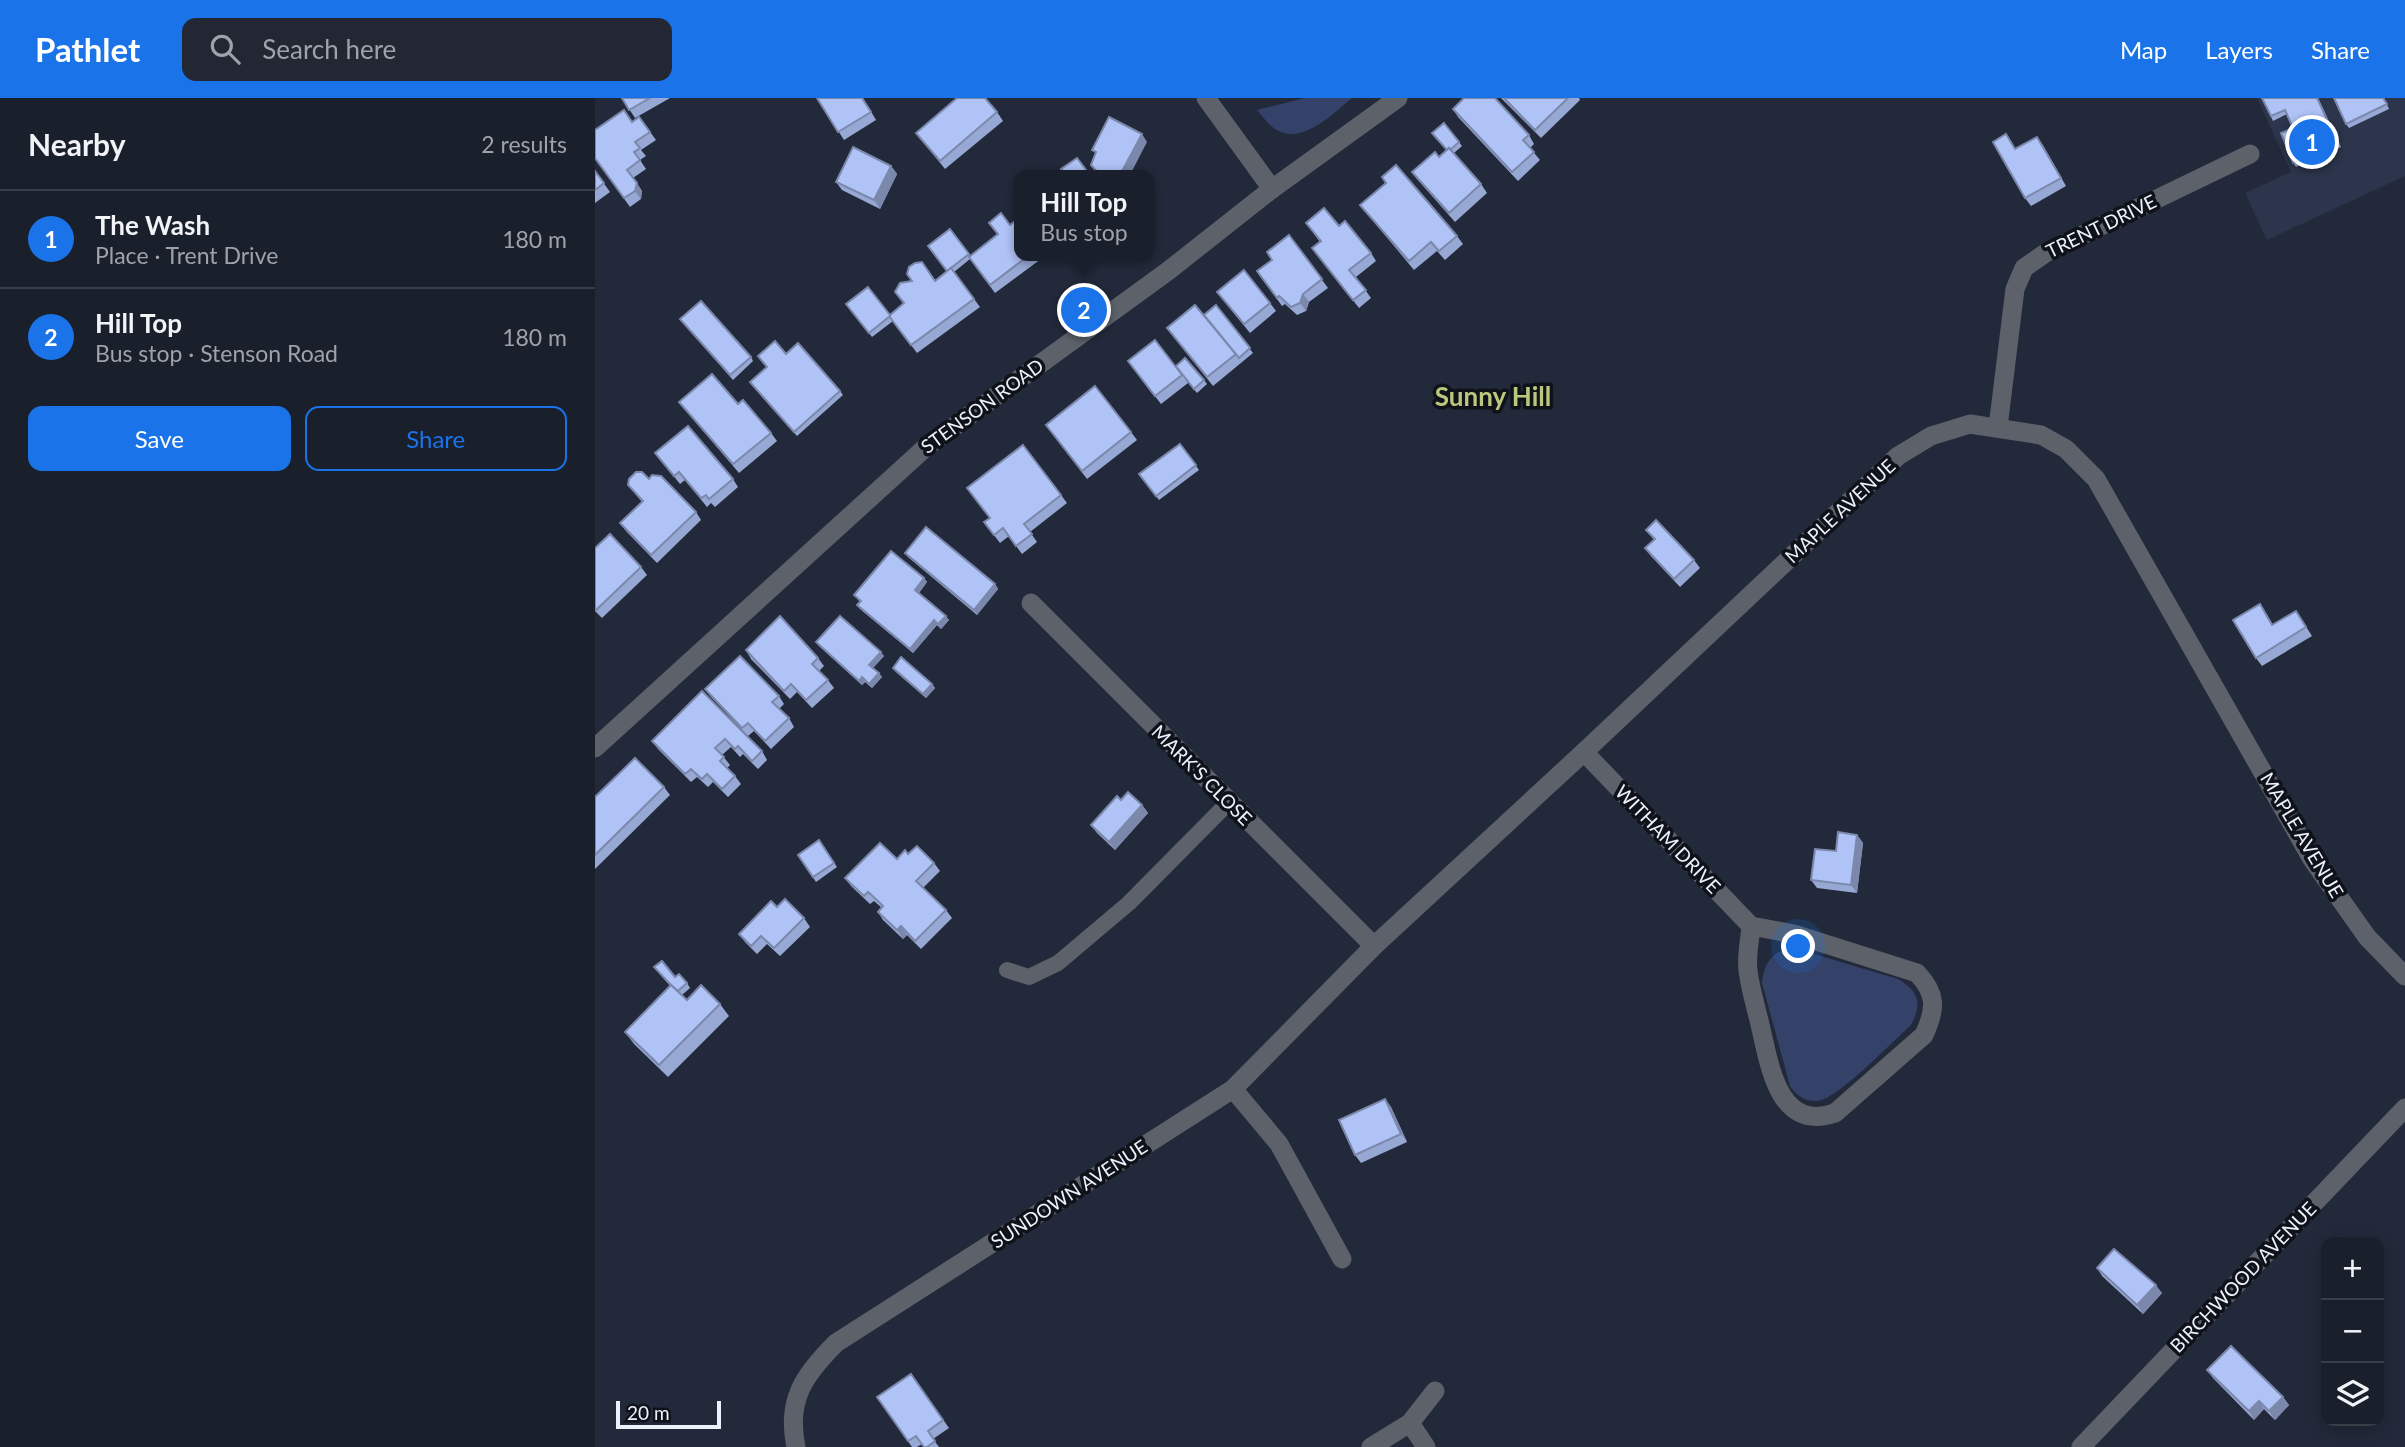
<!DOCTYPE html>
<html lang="en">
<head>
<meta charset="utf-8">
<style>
	:root { --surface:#1a1f2c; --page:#232734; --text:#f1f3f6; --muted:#9fa2a9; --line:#383d48; --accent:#1a73e8 }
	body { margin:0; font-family:Lato,sans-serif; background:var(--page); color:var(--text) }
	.controls { position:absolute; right:21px; bottom:21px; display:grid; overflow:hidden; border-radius:14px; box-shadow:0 4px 18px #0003 }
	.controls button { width:63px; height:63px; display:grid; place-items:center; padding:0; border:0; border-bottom:2px solid var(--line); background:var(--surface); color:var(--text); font:35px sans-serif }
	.scale { position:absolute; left:21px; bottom:18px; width:105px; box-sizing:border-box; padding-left:7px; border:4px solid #ecf1fc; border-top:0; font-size:19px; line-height:24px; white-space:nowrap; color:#ecf1fc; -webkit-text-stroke:5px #0f1219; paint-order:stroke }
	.you { position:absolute; left:1204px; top:849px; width:24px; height:24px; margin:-18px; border:5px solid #fff; border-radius:50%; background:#1a73e8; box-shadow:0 0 0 10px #1a73e833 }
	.badge { display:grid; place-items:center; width:46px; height:46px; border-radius:50%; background:var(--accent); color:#fff; font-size:23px; font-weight:700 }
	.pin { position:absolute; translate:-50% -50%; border:4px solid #fff; box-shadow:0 2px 7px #0006 }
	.popup { position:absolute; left:419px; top:72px; width:140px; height:91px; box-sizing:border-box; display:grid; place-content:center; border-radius:14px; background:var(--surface); filter:drop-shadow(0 2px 5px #0005); font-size:23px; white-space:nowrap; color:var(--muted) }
	.popup b { font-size:26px; color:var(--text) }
	.popup::after { content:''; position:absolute; left:50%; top:100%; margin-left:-14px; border:14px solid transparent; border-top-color:var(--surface) }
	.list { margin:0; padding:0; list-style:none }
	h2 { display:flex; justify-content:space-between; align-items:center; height:91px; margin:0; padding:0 28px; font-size:30px }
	h2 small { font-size:23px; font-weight:400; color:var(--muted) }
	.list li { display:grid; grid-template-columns:46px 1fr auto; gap:21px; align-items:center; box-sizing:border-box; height:98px; padding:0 28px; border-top:2px solid var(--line) }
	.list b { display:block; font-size:26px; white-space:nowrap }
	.list p { margin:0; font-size:23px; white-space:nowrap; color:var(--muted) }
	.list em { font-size:23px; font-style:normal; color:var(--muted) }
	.actions { display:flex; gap:14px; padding:21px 28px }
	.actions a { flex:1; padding:16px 0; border:2px solid var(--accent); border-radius:14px; text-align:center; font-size:24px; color:var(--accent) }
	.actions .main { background:var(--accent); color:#fff }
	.icon { flex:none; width:38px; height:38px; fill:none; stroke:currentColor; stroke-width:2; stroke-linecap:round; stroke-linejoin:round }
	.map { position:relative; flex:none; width:1810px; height:1349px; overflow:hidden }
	header { display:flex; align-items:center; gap:42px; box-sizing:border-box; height:98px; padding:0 35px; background:var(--accent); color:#fff }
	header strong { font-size:33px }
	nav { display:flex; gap:38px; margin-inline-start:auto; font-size:24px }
	.search { width:490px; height:63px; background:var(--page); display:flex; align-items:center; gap:18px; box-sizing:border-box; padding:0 24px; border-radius:14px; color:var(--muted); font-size:26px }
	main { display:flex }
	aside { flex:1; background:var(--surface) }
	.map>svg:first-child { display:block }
	.built { fill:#2c354b }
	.green { fill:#344168 }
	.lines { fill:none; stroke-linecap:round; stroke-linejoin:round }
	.service { stroke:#5d616a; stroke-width:16 }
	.minor { stroke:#5d616a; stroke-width:19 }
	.tertiary { stroke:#5d616a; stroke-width:19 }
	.wall { fill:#97a8d4 }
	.shaded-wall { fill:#7b88ac }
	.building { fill:#b0c3f6; stroke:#7b88ac; stroke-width:2 }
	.labels { text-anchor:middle; stroke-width:7; stroke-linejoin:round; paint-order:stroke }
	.street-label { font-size:19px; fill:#ecf1fc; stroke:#0f1219 }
	.district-label { font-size:26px; font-weight:bold; fill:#b8c87d; stroke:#0f1219 }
</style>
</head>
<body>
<header>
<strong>Pathlet</strong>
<div class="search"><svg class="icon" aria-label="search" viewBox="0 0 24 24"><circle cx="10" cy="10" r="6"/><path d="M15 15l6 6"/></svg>Search here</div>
<nav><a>Map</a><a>Layers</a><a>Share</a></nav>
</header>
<main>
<aside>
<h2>Nearby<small>2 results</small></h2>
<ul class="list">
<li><span class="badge">1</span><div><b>The Wash</b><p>Place · Trent Drive</p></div><em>180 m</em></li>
<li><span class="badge">2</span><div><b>Hill Top</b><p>Bus stop · Stenson Road</p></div><em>180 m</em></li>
</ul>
<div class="actions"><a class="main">Save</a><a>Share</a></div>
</aside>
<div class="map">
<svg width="1810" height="1349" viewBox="0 0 1810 1349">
	<rect width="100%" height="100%" fill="#22293a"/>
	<polygon class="built" points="1662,0 1810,0 1810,78 1672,142 1650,95 1696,74"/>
	<g class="green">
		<path d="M710 0H757C739 15 708 47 682 32 674 28 668 19 662 12Z"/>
		<path d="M1199 850 1303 881C1324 893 1328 907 1315 928 1297 944 1242 1002 1222 1003 1210 1004 1201 997 1195 988L1167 885C1169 864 1178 852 1199 850Z"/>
	</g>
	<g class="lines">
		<polyline class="service" points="412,872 434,879 463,865 534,805 635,703"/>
		<g class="minor">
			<polyline points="611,0 677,91"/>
			<polyline points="1403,329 1420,191 1429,170 1452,154 1655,56"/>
			<polyline points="436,505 779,848"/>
			<path d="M989 654 1156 828 1199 836 1322 875C1342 896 1341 911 1329 937L1240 1015C1184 1034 1175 969 1166 931 1162 912 1155 891 1153 872 1151 858 1155 842 1156 828"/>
			<polyline points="638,991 684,1046 747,1161"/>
			<polyline points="815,1325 831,1349"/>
			<path d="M201 1349C191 1302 209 1277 241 1245L638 991 779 848 989 654 1303 358 1336 338 1375 326 1446 337 1471 351 1501 381 1717 761 1772 839 1810 878"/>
			<polyline points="776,1349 815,1325 840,1293"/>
			<polyline points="1486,1349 1810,1010"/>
		</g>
		<polyline class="tertiary" points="0,650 331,349 573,173 677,91 803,0"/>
	</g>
	<g class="wall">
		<polygon points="27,0 75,0 40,20"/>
		<polygon points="222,0 268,0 281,22 249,42"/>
		<polygon points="906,0 984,0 985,2 946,40"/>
		<polygon points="1667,0 1723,0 1746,49 1701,69 1698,65 1698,30 1692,16 1678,23"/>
		<polygon points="1789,0 1794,11 1754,30 1751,26"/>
		<polygon points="858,11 934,37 939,46 935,50 945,62 923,83 863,19"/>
		<polygon points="402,14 408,23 350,71 321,35"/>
		<polygon points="44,19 61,42 46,52 51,58 45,62 51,71 38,80 47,93 46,101 35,109 0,60 37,24"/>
		<polygon points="849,25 867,48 859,55 886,86 892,95 860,124 823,82 817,74 844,59 851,53"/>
		<polygon points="1442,39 1471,88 1436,108 1430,100 1421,51"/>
		<polygon points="296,68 302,76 285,111 247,92 241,84"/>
		<polygon points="0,73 15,94 0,105"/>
		<polygon points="765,107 862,138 868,146 850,162 842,153 819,172"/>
		<polygon points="711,125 744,128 776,155 781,163 761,179 776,200 764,210 717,150 725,144"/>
		<polygon points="355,131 375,158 450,158 400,195 375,161 359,174 385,209 322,255 298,223 277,239 251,206 295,217 352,173"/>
		<polygon points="694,137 733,190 714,204 711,213 702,217 690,206 687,208 662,173 677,162"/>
		<polygon points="622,194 675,205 681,213 655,235"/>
		<polygon points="621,207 658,255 618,288 572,230 609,217"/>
		<polygon points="85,221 156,259 158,263 138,282"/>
		<polygon points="191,256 245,293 248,297 202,338 155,284"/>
		<polygon points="581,268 609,282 612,286 602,295 591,282 593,285 566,306 539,271"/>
		<polygon points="84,304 143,306 176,335 182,343 144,375"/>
		<polygon points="451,327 536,334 542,342 492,381"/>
		<polygon points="585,346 604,372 564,402 544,376"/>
		<polygon points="60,355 138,381 143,389 120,409 116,405 112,409 90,382 85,386"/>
		<polygon points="54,381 101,414 106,422 62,465 31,433 25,425 47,404 33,387"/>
		<polygon points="466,397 472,405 435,434 442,444 427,456 414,438 405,445 389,424 394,420"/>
		<polygon points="1051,432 1099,462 1105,470 1085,489 1056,458 1050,450 1059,442"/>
		<polygon points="0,450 46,469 52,477 7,520 0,513"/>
		<polygon points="310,455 400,486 403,491 382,517 313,459"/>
		<polygon points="329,480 332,484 324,495 354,522 346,531 342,527 318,555 265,511 262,507 265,504 259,497"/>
		<polygon points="1701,513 1717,538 1667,568 1661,560 1671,515 1678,527"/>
		<polygon points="221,544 289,558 278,570 287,579 277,590 270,584 267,587 224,548"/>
		<polygon points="151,552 223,560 229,568 224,573 233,582 239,590 217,610 202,594 195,601 156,561"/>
		<polygon points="298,570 337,586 340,590 331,600 301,574"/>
		<polygon points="110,591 184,598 189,606 184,611 194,620 199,629 176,651 159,633 153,638 116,599"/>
		<polygon points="107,593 167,653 172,662 163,671 148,656 145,659 136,649 127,657 135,667 132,670 140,678 146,686 133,699 118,684 113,689 102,679 96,684 63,651 57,643"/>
		<polygon points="69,689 75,697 0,771 0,699"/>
		<polygon points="526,702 547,707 553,715 520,752 502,735 496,727"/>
		<polygon points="1262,737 1268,745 1262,795 1222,790 1216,782 1241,753"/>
		<polygon points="224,742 242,769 221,784 203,757"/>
		<polygon points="313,756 339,765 345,773 328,790 351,812 357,820 326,851 312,837 308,841 288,822 283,814 287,810 279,803 275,806 256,788 250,780"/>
		<polygon points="182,809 209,820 215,829 185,858 172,846 162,856 150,844 144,836"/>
		<polygon points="59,869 92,885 95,890 87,897 92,902 125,906 134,918 73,979 39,946 30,934 75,888"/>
		<polygon points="790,1001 796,1009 812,1044 766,1065 760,1057"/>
		<polygon points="1502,1170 1567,1195 1548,1216 1507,1178"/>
		<polygon points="1612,1272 1688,1299 1694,1307 1680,1322 1669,1311 1659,1322 1618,1280"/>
		<polygon points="316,1276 354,1330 338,1341 344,1349 329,1349 327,1346 322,1349 317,1349 282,1299"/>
	</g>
	<g class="shaded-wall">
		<polygon points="1722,0 1723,0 1746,49 1743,45"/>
		<polygon points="547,36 552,44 535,77 525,77"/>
		<polygon points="1442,39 1448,47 1471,88 1466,80"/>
		<polygon points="296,68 302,76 285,111 279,102"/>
		<polygon points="42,85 47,93 46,101 40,93"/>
		<polygon points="708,196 714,204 711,213 705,205"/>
		<polygon points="329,480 332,484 323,496 320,492"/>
		<polygon points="400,486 403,491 382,517 379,512"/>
		<polygon points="351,518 354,522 346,531 343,526"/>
		<polygon points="339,522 342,527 318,555 315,551"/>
		<polygon points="286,554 289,558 277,571 274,567"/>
		<polygon points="284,575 287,579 277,590 274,586"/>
		<polygon points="267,579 270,584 267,587 264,583"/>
		<polygon points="337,586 340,590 331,600 328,596"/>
		<polygon points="547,707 553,715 520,752 514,744"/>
		<polygon points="1262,737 1268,745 1262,795 1256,787"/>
		<polygon points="306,828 312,837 308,841 302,832"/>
		<polygon points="790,1001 796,1009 812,1044 806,1036"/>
		<polygon points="1561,1187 1567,1195 1548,1216 1542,1207"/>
		<polygon points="1688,1299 1694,1307 1680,1322 1674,1313"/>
		<polygon points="1664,1303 1669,1311 1659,1322 1654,1313"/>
	</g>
	<g class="building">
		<polygon points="27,0 55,0 34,12"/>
		<polygon points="222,0 267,0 276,14 243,34"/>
		<polygon points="362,0 390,0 402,14 345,63 321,35"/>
		<polygon points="869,0 900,0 934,37 928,42 939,54 917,74 858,11"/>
		<polygon points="909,0 973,0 940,32"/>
		<polygon points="1667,0 1722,0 1743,45 1698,65 1686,35 1698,30 1690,12 1676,18"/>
		<polygon points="1739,0 1788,0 1792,6 1751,26"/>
		<polygon points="29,12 37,24 44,19 55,34 40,44 45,50 39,54 45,62 32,72 42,85 40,93 29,100 0,60 0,32"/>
		<polygon points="514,19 547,36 525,77 505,77 496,67 501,54 497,52"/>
		<polygon points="849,25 864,44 855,52 854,50 852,52 837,35"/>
		<polygon points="1411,36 1420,51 1442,39 1466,80 1430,100 1398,44"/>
		<polygon points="258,49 296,68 279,102 241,84"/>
		<polygon points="854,50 886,86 854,115 817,74 840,54 844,59"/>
		<polygon points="482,60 495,77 471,77 466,71"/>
		<polygon points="801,67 862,138 844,153 836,144 814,163 765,107 791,85 787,79"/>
		<polygon points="0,73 9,85 0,92"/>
		<polygon points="729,110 744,128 750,123 776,155 754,172 771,192 758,202 717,150 726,143 711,125"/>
		<polygon points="406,115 415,127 424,120 424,158 433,158 395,187 374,159 403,136 394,125"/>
		<polygon points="355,131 374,156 352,173 333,148"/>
		<polygon points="694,137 727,181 708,196 705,205 696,209 684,198 682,200 662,173 677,162 672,154"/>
		<polygon points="327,164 340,183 356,170 379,201 316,247 294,218 309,205 300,194 305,185 317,183 312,176 314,169 320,165"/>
		<polygon points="649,172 675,205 649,226 622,194"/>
		<polygon points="273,189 295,217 295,218 274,235 251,206"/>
		<polygon points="106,203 156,259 135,277 85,221"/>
		<polygon points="600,207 641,256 612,279 572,230"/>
		<polygon points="621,207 655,250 644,260 609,217"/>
		<polygon points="560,242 587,277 560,298 533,263"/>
		<polygon points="180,243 191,256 203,245 245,293 199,334 155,284 172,269 163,258"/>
		<polygon points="590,260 609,282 599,291 581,268"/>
		<polygon points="117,276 143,306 148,302 176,335 138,366 84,304"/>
		<polygon points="500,288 536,334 487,373 451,327"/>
		<polygon points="93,328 138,381 114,401 111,397 106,400 84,374 79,378 60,355"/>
		<polygon points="585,346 601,367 561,398 544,376"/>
		<polygon points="428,347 466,397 429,426 437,436 421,448 408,430 399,437 389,424 395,420 372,390"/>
		<polygon points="41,374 47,374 54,381 57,377 66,378 101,414 56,457 25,425 48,403 33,387 34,381"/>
		<polygon points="1061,422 1099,462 1079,481 1050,450 1060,441 1051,432"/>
		<polygon points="331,429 400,486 379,512 310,455"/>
		<polygon points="15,436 46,469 1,512 0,511 0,450"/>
		<polygon points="296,453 329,480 320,492 351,518 343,526 339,522 315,551 262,507 266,503 259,497"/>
		<polygon points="1665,506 1677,527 1701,513 1711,529 1661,560 1638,522"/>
		<polygon points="185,518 223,560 217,566 233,582 211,602 196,586 189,593 151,552"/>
		<polygon points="245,518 286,554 274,567 284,575 274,586 267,579 264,583 221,544"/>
		<polygon points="145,558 184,598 177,604 194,620 170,643 153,625 147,630 110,591"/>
		<polygon points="306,559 337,586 328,596 298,570"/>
		<polygon points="107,593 167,653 157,663 143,648 140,651 130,641 120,650 129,659 125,663 140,678 127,691 112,676 107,681 96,671 90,676 57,643"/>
		<polygon points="40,660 69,689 0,757 0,699"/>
		<polygon points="533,694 547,707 514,744 496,727 522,698 526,702"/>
		<polygon points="1243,734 1262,737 1256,787 1216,782 1220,751 1241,753"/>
		<polygon points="224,742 239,765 218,779 203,757"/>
		<polygon points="285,745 302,761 310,752 313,756 322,748 339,765 321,783 351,812 320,843 306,828 302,832 283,814 288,808 283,803 273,794 269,798 250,780"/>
		<polygon points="190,801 209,820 179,850 166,838 156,848 144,836 176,803 182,809"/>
		<polygon points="67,863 80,879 84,876 92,885 83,893 76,887 59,869"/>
		<polygon points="76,887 92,902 106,887 125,906 64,967 30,934"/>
		<polygon points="790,1001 806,1036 760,1057 744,1022"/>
		<polygon points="1519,1151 1561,1187 1542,1207 1502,1170"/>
		<polygon points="1636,1248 1688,1299 1674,1313 1664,1303 1654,1313 1612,1272"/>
		<polygon points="316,1276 348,1322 333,1333 340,1343 332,1349 329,1349 321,1338 313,1343 282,1299"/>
	</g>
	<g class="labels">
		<g class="street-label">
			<text transform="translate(1506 128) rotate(-26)" y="7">TRENT DRIVE</text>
			<text transform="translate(387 308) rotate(-36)" y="7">STENSON ROAD</text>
			<text transform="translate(1245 413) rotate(-43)" y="7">MAPLE AVENUE</text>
			<text transform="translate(607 677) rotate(45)" y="7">MARK'S CLOSE</text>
			<text transform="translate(1707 737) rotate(59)" y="7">MAPLE AVENUE</text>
			<text transform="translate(1073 741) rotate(46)" y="7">WITHAM DRIVE</text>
			<text transform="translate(474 1096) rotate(-33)" y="7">SUNDOWN AVENUE</text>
			<text transform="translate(1648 1179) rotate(-46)" y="7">BIRCHWOOD AVENUE</text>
		</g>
		<g class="district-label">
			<text x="898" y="308">Sunny Hill</text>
		</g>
	</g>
</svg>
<div class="controls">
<button>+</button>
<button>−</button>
<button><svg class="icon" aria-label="layers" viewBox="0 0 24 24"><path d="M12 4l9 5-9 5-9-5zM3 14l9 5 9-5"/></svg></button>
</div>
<div class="scale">20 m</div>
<div class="you"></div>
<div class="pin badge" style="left:1717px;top:44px">1</div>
<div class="pin badge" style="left:489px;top:212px">2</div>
<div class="popup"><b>Hill Top</b>Bus stop</div>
</div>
</main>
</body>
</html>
